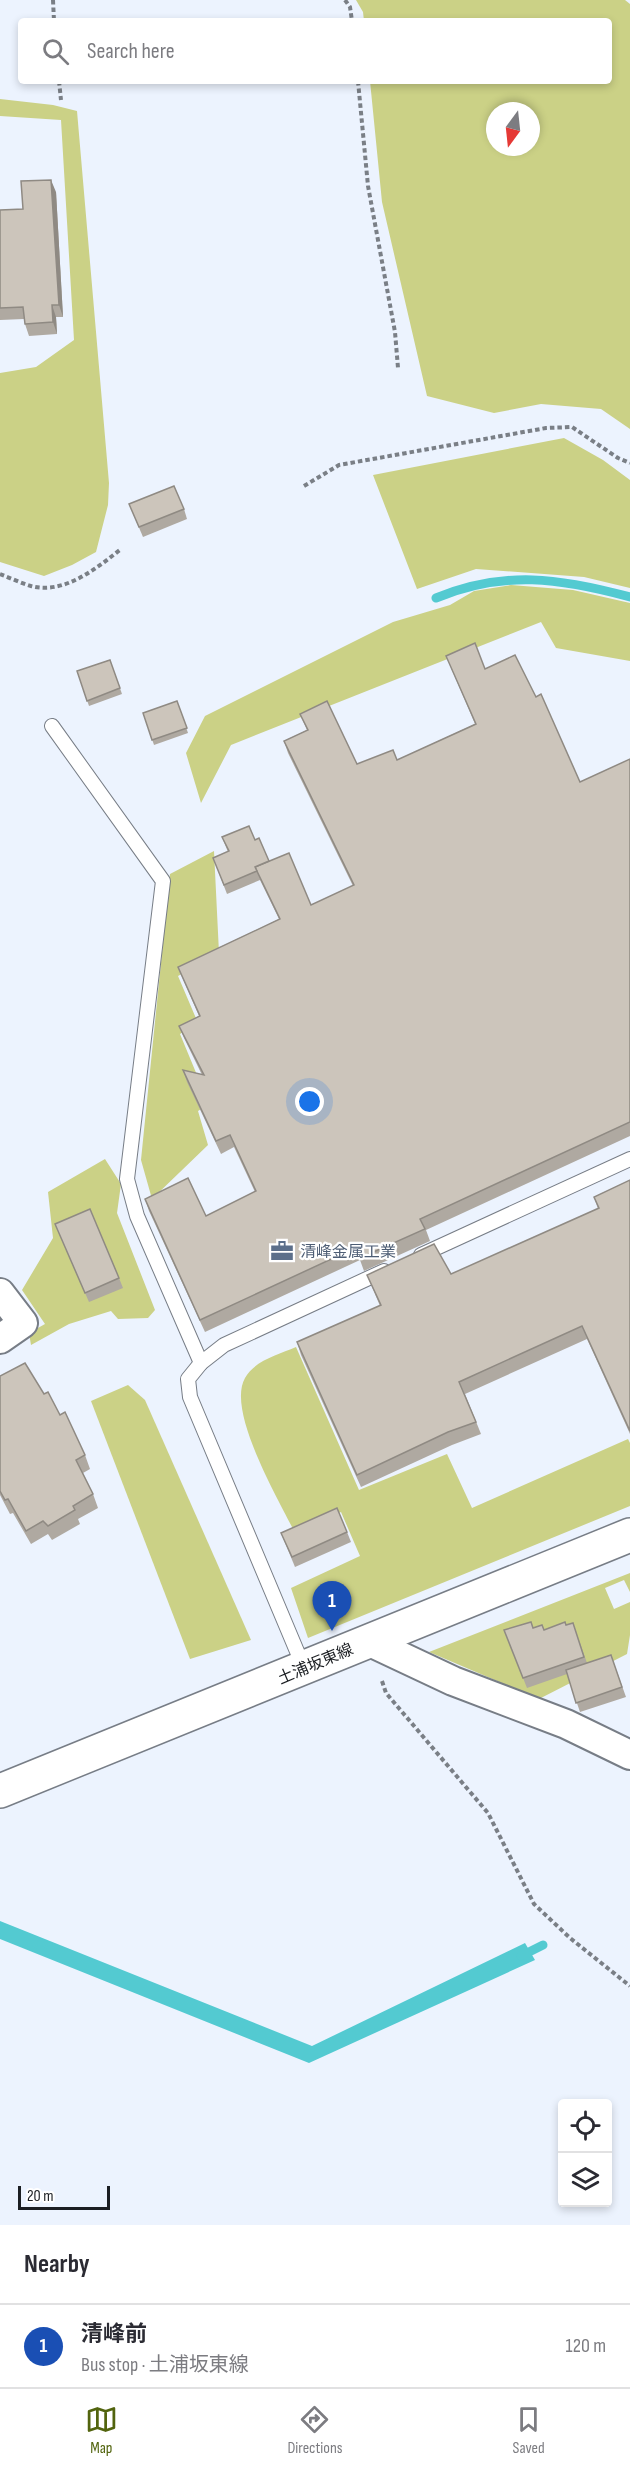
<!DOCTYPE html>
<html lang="en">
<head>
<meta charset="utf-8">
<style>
	:root { --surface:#fff; --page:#f2f2f3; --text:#2b2b33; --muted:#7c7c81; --line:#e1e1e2; --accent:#52640e }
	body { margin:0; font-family:"Sofia Sans Condensed","Noto Sans JP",sans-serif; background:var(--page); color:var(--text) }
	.controls { position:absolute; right:18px; bottom:18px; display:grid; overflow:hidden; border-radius:6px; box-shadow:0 3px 9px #0003 }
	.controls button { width:54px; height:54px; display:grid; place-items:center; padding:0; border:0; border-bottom:2px solid var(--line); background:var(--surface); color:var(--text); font:30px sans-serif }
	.compass { position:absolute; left:486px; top:102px; width:54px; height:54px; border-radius:50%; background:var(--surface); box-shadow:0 3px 9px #0003; rotate:195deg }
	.scale { position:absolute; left:18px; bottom:15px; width:92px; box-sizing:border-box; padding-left:6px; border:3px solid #1b1e22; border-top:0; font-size:16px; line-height:21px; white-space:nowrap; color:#1b1e22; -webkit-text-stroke:4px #fff; paint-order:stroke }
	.you { position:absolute; left:310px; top:1102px; width:21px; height:21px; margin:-15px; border:4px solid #fff; border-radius:50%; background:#1a73e8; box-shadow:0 0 0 9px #1a73e833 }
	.badge { display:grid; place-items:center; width:39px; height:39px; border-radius:50%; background:var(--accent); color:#fff; font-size:20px; font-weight:700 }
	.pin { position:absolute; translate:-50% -50px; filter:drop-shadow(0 2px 3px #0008) }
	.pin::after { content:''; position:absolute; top:32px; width:21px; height:18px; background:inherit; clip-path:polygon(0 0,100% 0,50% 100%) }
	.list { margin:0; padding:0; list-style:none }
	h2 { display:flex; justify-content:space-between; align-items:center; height:78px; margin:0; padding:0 24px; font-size:26px }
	h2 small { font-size:20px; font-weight:400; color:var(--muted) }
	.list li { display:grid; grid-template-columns:39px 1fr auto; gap:18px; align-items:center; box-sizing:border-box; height:84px; padding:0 24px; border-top:2px solid var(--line) }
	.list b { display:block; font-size:22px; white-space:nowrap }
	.list p { margin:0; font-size:20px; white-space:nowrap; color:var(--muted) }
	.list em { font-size:20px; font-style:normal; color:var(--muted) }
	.icon { flex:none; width:33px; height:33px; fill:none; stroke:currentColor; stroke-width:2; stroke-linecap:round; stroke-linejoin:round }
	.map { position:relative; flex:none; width:630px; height:2225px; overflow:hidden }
	.search { position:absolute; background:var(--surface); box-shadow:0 3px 9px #0003; left:18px; right:18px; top:18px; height:66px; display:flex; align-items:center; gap:15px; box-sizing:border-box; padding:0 21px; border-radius:6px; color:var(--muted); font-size:22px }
	.sheet { height:162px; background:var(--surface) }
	nav { display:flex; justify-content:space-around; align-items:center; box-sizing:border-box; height:84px; border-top:2px solid var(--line); background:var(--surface); font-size:16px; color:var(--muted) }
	nav a { display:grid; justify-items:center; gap:3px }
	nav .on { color:var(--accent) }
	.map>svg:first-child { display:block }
	.green { fill:#cbd186; fill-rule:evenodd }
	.water { fill:#53cad1 }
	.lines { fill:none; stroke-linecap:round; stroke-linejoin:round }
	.stream { stroke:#53cad1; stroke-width:9 }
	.lane-casing { stroke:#777d86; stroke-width:16 }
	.street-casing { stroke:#777d86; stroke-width:32 }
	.secondary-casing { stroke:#777d86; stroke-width:36 }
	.path { stroke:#7a7f86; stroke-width:4; stroke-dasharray:4.5 3; stroke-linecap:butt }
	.lane { stroke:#fff; stroke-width:14 }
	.street { stroke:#fff; stroke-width:28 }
	.secondary { stroke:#fff; stroke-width:33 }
	.wall { fill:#afa9a1 }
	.shaded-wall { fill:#8f8a83 }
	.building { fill:#ccc5bb; stroke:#8f8a83; stroke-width:1.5 }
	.labels { text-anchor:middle; stroke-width:4.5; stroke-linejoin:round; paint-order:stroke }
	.service-label { font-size:16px; fill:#4e5e75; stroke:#fff; text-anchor:start }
	.street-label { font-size:16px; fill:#1b1e22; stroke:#fff }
</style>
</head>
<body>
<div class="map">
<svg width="630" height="2225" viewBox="0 0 630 2225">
	<rect width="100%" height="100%" fill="#ecf3fe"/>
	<g class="green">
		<path d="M356 0H625L630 4V429L601 409 541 404 494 413 427 396 382 202 370 81H609V21H364L363 12ZM495 111H531V147H495Z"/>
		<polygon points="0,99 53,105 77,111 109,483 108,505 96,552 72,565 44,576 0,562 0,373 36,367 74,340 61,120 0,116"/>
		<polygon points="564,438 603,460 630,480 630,588 584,577 476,569 417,589 373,475"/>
		<polygon points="511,585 573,590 630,603 630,661 556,648 541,622 231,745 201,803 186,753 205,716 393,622 450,605 474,591"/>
		<polygon points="214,851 219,953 178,976 198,1023 180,1034 209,1104 198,1111 208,1145 152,1199 141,1160 170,874"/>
		<polygon points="105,1159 121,1184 117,1213 155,1310 148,1318 118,1319 111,1311 69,1324 31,1345 29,1333 45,1324 22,1290 53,1238 48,1192"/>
		<path d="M296 1347 359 1490 447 1454 472 1508 628 1439 630 1443V1506L308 1638 291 1588 360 1556 341 1512 295 1533C279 1500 226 1411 245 1378 255 1360 278 1355 296 1347Z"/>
		<polygon points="128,1385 145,1400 251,1640 190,1659 91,1401"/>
		<polygon points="630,1573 630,1592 624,1580 605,1588 614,1609 630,1602 630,1635 627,1654 539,1699 429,1652"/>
	</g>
	<polygon class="water" points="0,1921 312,2046 525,1943 535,1960 309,2063 0,1939"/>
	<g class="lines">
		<g class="stream">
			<path d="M436 598C504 570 560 578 630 597"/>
			<polyline points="521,1956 543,1945"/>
		</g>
		<g class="lane-casing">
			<g id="lane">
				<polyline points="52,726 163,881 127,1179 137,1216 201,1363"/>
				<polyline points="421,1255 630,1159"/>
				<polyline points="304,1668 190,1397 188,1379 201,1363 224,1345 384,1271"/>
			</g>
		</g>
		<g class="street-casing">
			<g id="street">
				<polyline points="0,1293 23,1323 0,1339"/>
				<polyline points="368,1641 453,1681 566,1724 630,1755"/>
			</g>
		</g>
		<g class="secondary-casing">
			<path id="secondary" d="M0 1791C211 1707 420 1620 630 1535"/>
		</g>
		<g class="path">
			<polyline points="53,0 54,21"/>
			<polyline points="345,0 350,7 352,21"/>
			<polyline points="59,81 61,100"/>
			<polyline points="358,81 368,186 395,332 398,368"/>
			<polyline points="304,486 339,465 546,428 572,427 618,458 630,463"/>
			<path d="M0 574C10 578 21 583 31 586 64 595 97 568 121 549"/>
			<polyline points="382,1681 386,1693 488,1813 534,1904 570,1938 630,1986"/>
		</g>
		<use href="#lane" class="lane"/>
		<use href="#street" class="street"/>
		<use href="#secondary" class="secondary"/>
	</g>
	<g class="wall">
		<polygon points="56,192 63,317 56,317 57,334 29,336 25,324 24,319 0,320 0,210 23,209"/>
		<polygon points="129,504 184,509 187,519 143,537"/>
		<polygon points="446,656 485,669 536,697 580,782 630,759 630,1136 426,1230 430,1241 364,1271 360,1260 205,1332 149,1211 145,1199 206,1216 255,1192 234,1147 221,1154 187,1082 183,1070 202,1075 184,1038 179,1026 199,1016 183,979 178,967 279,919 260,880 227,894 213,858 228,852 222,837 255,840 269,861 311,905 353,886 288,753 284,741 307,730 300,714 357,764 397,760 475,724"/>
		<polygon points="110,660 122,694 89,706 77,671"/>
		<polygon points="177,701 188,733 154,745 143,713"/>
		<polygon points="630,1180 630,1434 587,1339 465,1394 481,1434 452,1445 361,1487 301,1355 297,1342 380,1306 367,1275 451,1274 598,1209 594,1197"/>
		<polygon points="55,1224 119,1278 123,1288 89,1302"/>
		<polygon points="0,1376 44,1394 60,1415 85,1455 90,1469 83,1473 93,1494 98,1508 78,1519 80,1524 52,1540 48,1534 31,1544 13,1513 10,1514 0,1495"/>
		<polygon points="347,1532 351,1542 295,1567 281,1533"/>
		<polygon points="573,1623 587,1663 611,1655 626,1697 580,1712 567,1674 527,1688 504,1630 533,1628 544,1630 566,1625"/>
	</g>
	<g class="shaded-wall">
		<polygon points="51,180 56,192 63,317 59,305"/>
		<polygon points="52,305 56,317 57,334 53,322"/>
	</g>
	<g class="building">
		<polygon points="51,180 59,305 52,305 53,322 25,324 23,307 0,308 0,210 23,209 21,181"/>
		<polygon points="174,486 184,509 139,527 129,504"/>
		<polygon points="475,643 485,669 515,655 536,697 541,694 580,782 630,759 630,1122 420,1219 425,1229 360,1258 355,1248 200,1320 145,1199 188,1178 206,1216 256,1191 230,1135 216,1141 183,1070 204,1075 179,1026 200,1016 178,967 280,919 255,867 289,853 311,905 354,885 284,741 308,730 300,714 327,701 357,764 393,750 397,760 476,724 446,656"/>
		<polygon points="110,660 120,688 87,701 77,671"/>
		<polygon points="177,701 187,728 152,740 143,713"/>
		<polygon points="249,826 255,840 259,838 269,861 255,867 257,871 224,885 213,858 229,851 222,837"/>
		<polygon points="630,1180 630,1431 582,1326 459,1382 476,1422 448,1432 357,1475 297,1342 381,1305 367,1275 434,1244 451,1274 599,1208 594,1197"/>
		<polygon points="90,1209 119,1278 85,1293 55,1224"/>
		<polygon points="25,1363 44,1394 48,1392 60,1415 65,1412 85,1455 76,1460 93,1494 73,1506 75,1510 48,1526 43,1521 26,1531 8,1499 5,1500 0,1491 0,1376"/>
		<polygon points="337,1508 347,1532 292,1557 281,1533"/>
		<polygon points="531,1622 533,1628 542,1625 544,1630 565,1622 566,1625 573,1623 584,1657 523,1678 504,1630"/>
		<polygon points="611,1655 622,1687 576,1703 566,1670"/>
	</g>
	<defs>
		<g id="office-bare" transform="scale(1.8)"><path d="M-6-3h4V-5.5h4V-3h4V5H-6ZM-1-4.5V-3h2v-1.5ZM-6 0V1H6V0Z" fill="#5c6f8a" stroke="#fff" stroke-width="2.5" paint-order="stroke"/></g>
	</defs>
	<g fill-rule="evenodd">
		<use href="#office-bare" x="282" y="1251"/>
	</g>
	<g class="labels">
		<g class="service-label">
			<text x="300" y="1257">清峰金属工業</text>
		</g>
		<g class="street-label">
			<text transform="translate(315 1663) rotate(-23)" y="6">土浦坂東線</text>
		</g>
	</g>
</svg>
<div class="controls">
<button><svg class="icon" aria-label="locate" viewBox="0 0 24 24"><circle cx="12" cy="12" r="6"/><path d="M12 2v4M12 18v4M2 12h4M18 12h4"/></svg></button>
<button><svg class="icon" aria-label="layers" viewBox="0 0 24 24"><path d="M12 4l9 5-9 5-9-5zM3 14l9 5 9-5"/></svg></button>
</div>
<svg class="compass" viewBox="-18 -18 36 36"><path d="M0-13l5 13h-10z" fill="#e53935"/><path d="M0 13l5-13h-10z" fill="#7c7c81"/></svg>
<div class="scale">20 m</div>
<div class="you"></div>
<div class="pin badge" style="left:332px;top:1631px;background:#1a4fb4">1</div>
<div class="search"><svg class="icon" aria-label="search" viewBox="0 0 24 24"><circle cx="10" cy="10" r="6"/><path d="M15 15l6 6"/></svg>Search here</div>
</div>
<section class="sheet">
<h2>Nearby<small></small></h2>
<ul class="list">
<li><span class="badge" style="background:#1a4fb4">1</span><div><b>清峰前</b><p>Bus stop · 土浦坂東線</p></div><em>120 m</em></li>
</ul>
</section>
<nav>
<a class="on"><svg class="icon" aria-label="map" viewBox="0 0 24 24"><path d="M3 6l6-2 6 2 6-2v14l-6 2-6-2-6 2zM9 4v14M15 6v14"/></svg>Map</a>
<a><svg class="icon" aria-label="directions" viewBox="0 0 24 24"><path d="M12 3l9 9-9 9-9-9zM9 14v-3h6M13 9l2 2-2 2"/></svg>Directions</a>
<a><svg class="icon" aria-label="saved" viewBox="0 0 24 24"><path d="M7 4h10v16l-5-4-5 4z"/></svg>Saved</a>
</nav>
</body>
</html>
